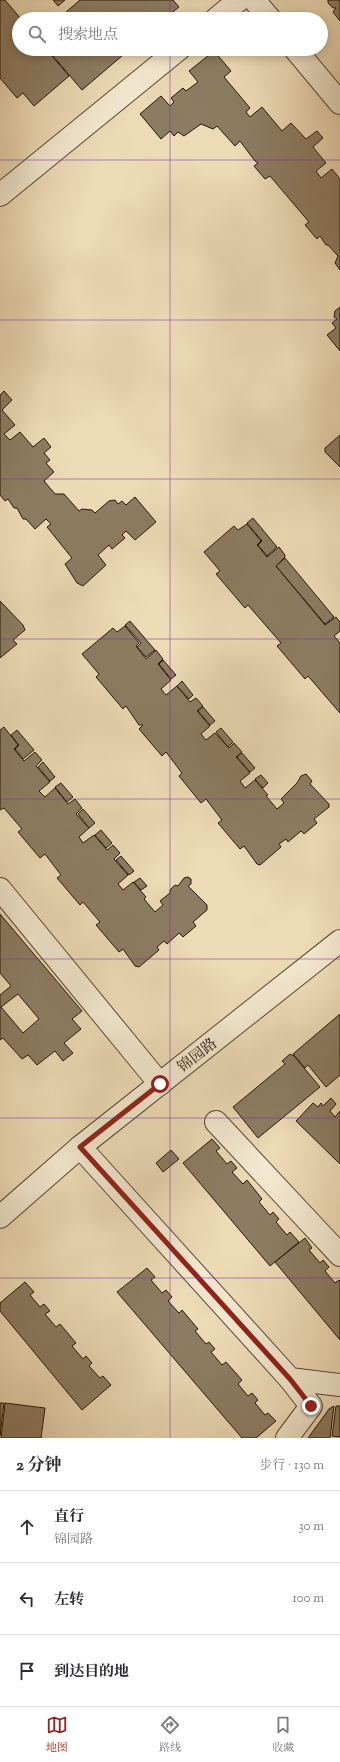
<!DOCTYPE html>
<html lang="zh">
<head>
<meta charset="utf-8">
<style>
	:root { --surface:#fff; --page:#f7f7f7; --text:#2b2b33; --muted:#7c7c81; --line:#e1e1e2; --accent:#8f2418 }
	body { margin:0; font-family:"Sorts Mill Goudy","Noto Serif SC",serif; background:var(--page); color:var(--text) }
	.stop { position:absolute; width:12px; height:12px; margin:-9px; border:3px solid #8f2418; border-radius:50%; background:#fff }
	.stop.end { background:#8f2418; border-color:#fff; box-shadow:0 1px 4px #0008 }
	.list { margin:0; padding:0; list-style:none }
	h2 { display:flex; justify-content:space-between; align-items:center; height:52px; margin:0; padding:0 16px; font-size:17px }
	h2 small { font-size:13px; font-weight:400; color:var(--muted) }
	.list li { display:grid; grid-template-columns:26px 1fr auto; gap:12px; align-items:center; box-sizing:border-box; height:72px; padding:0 16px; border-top:1px solid var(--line) }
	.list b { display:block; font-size:15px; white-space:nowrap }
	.list p { margin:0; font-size:13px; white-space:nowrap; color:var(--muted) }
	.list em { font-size:13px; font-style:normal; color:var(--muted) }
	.icon { flex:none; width:22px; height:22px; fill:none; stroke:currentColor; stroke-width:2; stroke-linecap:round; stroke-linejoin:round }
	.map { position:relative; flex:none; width:340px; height:1438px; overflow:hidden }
	.search { position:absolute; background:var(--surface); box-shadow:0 2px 10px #0003; left:12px; right:12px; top:12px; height:44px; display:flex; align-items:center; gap:10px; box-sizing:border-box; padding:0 14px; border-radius:22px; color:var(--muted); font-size:15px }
	.sheet { height:268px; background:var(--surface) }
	nav { display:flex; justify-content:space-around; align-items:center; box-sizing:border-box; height:56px; border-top:1px solid var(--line); background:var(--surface); font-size:11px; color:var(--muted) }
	nav a { display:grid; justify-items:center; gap:2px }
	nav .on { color:var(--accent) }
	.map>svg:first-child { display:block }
	.building { fill:#8d7c63; stroke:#251609; fill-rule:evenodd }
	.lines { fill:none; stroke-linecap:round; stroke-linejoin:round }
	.minor-casing { stroke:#574734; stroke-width:24 }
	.minor { stroke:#f3e8d0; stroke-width:22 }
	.route { stroke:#8f2418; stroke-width:5 }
	.grid { fill:none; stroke:#7b2cbf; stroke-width:1; stroke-opacity:0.55 }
	.labels { text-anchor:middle; stroke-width:3; stroke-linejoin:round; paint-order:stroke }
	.street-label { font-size:15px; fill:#251609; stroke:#f3e8d0 }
</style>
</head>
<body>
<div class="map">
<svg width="340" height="1438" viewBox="0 0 340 1438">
	<rect width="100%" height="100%" fill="#eddbb6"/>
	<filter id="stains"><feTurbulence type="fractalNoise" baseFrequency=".005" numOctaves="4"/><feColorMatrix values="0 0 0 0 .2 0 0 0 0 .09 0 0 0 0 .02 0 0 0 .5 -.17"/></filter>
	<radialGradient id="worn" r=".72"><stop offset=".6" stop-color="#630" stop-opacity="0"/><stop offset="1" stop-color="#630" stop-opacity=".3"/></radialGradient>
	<g class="building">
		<polygon points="0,0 5,0 21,19 19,19 19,49 46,49 69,76 34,106 23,93 17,98 0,78"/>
		<polygon points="53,0 65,0 58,6"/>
		<polygon points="80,0 173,0 179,7 164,19 58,19"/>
		<polygon points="328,0 340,0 340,21 333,12 336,8 333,8 328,3"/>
		<polygon points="47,49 130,49 82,90"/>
		<polygon points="214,51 231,71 224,77 250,108 246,112 250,117 262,107 282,131 291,123 306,139 317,131 323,138 313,147 326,163 316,171 321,178 332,169 340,179 340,270 335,263 338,256 328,245 326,245 320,236 317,239 305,225 309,222 270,176 265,179 254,166 258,163 255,161 240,141 235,146 217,126 213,129 201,124 184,136 178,132 174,136 170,131 161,139 140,114 161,96 170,106 174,102 171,98 183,88 186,91 198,82 189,71"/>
		<polygon points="340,307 340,351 327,335 336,328 332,323 337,319 334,317 335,311"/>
		<polygon points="4,391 12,400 2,410 15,425 4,434 10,440 20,432 33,447 44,438 51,447 44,453 50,460 46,463 54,472 44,481 55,494 64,494 79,511 82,509 92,510 95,513 109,501 115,500 118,504 122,501 126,505 135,497 156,522 135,540 126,531 122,535 125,538 112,549 109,545 98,555 106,565 83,586 77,583 65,564 72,558 47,527 51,524 46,519 35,529 26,519 23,519 17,508 14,508 8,499 5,501 0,495 0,395"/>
		<polygon points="340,435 340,467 325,452 325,448"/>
		<polygon points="253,518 277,547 267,556 258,545 262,541 247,523"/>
		<polygon points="247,524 261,541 257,545 267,557 279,547 285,555 285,557 276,566 325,625 336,617 340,622 340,631 334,636 340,643 340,713 308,676 305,679 277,646 281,643 248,605 245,608 216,574 220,571 204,552 234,526 238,530"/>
		<polygon points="285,558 334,617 325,624 276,566"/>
		<polygon points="0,601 23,625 25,630 13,640 17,644 0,658"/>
		<polygon points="130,621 155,650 146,657 137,647 141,643 125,625"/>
		<polygon points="125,626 139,643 136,646 146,659 156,650 163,659 158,664 171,680 161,689 166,695 177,686 190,702 196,698 203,706 197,711 210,726 201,734 206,740 215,733 229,748 234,743 242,752 236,757 250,773 240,781 245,788 255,780 268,795 266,796 277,809 284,803 281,799 297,783 301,776 306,774 312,781 310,784 329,804 329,807 314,819 317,823 304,834 301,831 288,842 286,839 279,844 281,847 260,865 257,864 244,846 240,849 218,823 222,820 206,799 201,803 179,776 182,773 166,752 162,756 139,729 143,725 139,725 126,706 123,709 96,677 99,674 82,654 113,628 117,632"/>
		<polygon points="163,660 176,675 171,679 159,664"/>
		<polygon points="182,681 193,695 189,699 177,686"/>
		<polygon points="203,707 215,721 210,725 198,711"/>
		<polygon points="4,727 18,745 14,749 24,761 35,752 42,760 36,766 50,782 39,791 45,797 55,788 68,804 75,799 82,808 76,814 89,828 79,837 83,843 94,835 107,850 113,845 120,853 114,859 128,875 118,884 123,890 133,882 146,897 144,899 155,912 163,905 160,901 170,893 170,890 175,885 178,886 184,878 188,877 191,879 191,884 188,886 207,905 207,910 193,922 196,926 183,937 179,933 167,944 164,941 157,947 159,950 139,967 135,966 123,949 119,952 96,925 100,922 83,902 80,905 57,878 61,875 45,854 40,858 18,832 22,829 4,808 0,810 0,730"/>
		<polygon points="221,728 233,742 228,747 216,732"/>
		<polygon points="17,730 34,750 23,759 15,749 19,745 11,735"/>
		<polygon points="242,753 255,768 250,772 237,757"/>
		<polygon points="43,762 55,777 50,781 38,767"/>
		<polygon points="261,775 268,783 263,788 255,779"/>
		<polygon points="61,783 73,797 67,802 55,787"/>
		<polygon points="83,809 95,823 89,828 78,814"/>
		<polygon points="101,830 112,843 106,848 95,835"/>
		<polygon points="121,856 134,871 129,875 116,860"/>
		<polygon points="140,878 147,886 141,890 134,882"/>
		<path d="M0 914 82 1011 72 1019 81 1029 64 1043 73 1053 63 1061 55 1051 37 1065 28 1055 22 1059 3 1038 0 1040V995L11 986 0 973ZM18 994 39 1019 23 1033 1 1007Z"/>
		<polygon points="340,1014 340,1075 326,1087 308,1065 305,1068 293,1054"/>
		<polygon points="290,1054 294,1056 320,1087 258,1138 233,1107 285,1064 282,1061"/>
		<polygon points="331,1098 336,1104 330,1111 335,1117 340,1111 340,1164 296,1121 313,1103 318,1107 321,1103 323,1106"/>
		<polygon points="212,1139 220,1148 216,1151 227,1164 231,1161 237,1168 232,1172 243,1184 247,1180 262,1199 259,1202 270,1215 273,1212 279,1219 276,1222 287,1235 290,1232 299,1242 270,1266 183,1163"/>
		<polygon points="171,1150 179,1159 163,1172 156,1163"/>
		<polygon points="305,1238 312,1248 309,1250 320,1263 323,1260 329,1267 325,1271 335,1283 339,1280 340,1281 340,1340 275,1262"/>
		<polygon points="147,1268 155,1277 151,1280 162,1293 166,1290 172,1297 168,1301 179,1313 182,1310 198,1329 195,1331 206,1344 209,1342 215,1349 211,1352 222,1365 226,1362 242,1380 238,1384 248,1396 252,1393 258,1400 255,1403 265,1415 268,1413 276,1421 256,1438 242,1438 117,1292"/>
		<polygon points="25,1282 34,1292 30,1295 40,1307 44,1304 50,1311 45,1314 56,1327 60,1324 76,1343 72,1346 83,1359 86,1356 92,1363 89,1366 100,1378 103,1376 111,1385 82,1410 0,1311 0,1303"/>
		<polygon points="0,1403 4,1403 0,1436"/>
		<polygon points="5,1403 45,1408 41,1438 1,1438"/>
		<polygon points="334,1406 330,1438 308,1438 329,1409"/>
		<polygon points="336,1406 340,1406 340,1437 332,1436"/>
	</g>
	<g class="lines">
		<g class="minor-casing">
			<g id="minor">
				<polyline points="254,0 270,19"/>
				<polyline points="216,19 239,0"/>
				<polyline points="295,49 340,103"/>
				<polyline points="0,195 179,49"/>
				<polyline points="0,889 160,1084"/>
				<polyline points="216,1122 340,1255"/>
				<polyline points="80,1147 290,1379 340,1385"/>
				<polyline points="0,1217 80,1147 340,941"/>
				<polyline points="287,1438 311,1406 290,1379"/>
			</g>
		</g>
		<use href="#minor" class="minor"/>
	</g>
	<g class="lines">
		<polyline class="route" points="160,1084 80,1147 290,1379 311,1406"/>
	</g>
	<path class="grid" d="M170 0V19M170 49V1438M0 160H340M0 320H340M0 479H340M0 639H340M0 799H340M0 959H340M0 1118H340M0 1278H340"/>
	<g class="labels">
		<g class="street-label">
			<text transform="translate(197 1055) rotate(-38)" y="5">锦园路</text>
		</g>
	</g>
	<rect width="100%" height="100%" filter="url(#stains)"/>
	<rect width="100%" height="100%" fill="url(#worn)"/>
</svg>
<div class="stop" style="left:160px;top:1084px"></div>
<div class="stop end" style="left:311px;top:1406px"></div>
<div class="search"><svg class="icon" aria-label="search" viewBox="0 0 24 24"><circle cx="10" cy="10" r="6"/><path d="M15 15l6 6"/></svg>搜索地点</div>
</div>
<section class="sheet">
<h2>2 分钟<small>步行 · 130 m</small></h2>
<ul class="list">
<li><svg class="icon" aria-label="ahead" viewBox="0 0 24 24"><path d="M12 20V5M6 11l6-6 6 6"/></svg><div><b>直行</b><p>锦园路</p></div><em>30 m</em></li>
<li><svg class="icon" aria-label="left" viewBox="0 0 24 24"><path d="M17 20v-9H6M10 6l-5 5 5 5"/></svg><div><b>左转</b></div><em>100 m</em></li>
<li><svg class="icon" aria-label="arrive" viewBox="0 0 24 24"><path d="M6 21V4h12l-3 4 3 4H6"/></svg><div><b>到达目的地</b></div></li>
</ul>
</section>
<nav>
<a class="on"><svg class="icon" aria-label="map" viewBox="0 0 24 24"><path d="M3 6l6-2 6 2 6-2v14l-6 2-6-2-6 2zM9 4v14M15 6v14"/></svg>地图</a>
<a><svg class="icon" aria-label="directions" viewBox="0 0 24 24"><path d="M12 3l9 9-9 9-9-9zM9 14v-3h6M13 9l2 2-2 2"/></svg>路线</a>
<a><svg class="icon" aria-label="saved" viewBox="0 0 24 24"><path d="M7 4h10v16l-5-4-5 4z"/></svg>收藏</a>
</nav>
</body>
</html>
